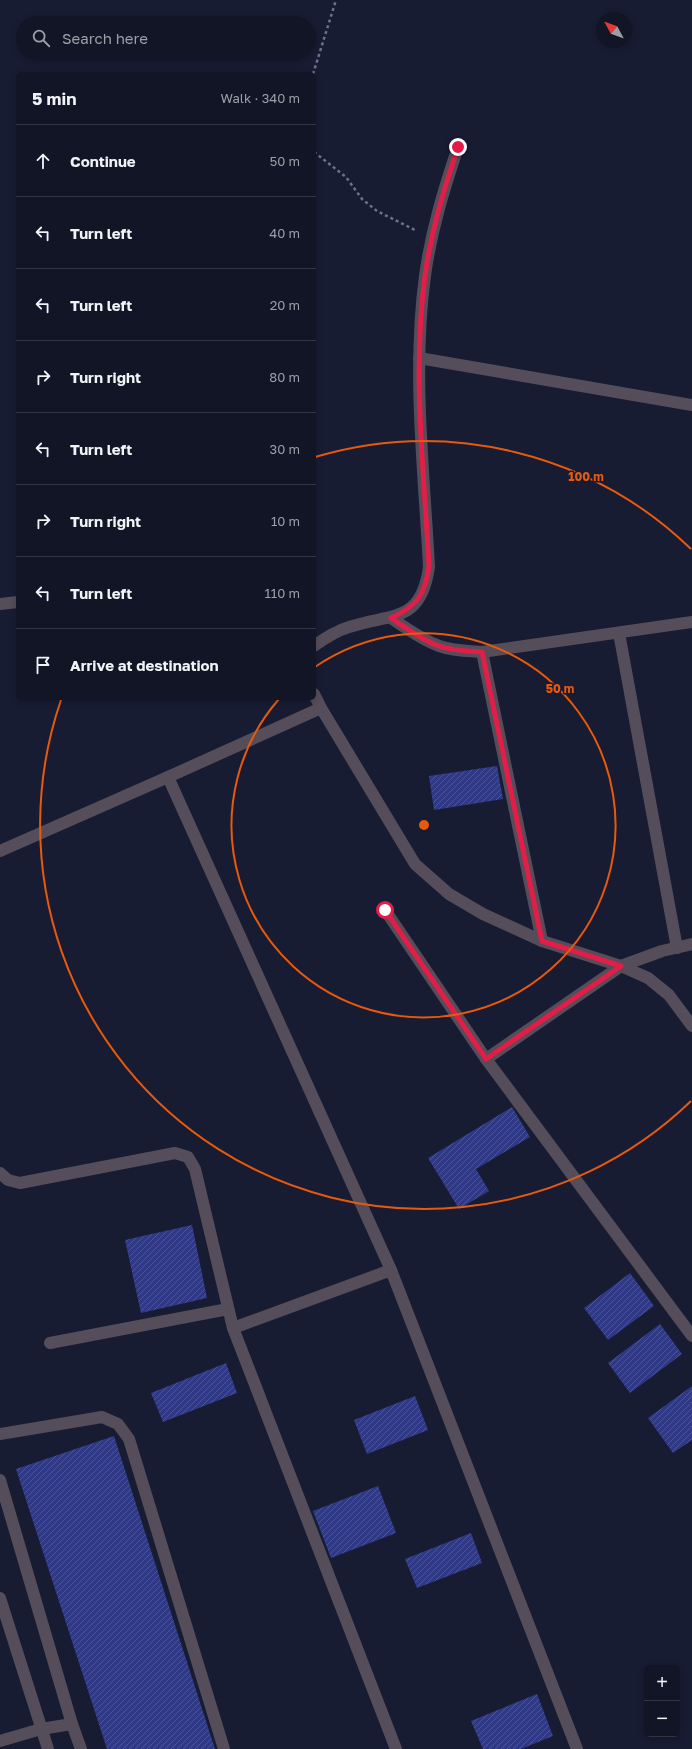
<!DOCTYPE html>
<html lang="en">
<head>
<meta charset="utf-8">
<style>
	:root { --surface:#111526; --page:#1e2232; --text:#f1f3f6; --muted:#9c9fa7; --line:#303443 }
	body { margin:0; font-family:"Golos Text",sans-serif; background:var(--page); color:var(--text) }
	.controls { position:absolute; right:12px; bottom:12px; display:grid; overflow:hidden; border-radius:6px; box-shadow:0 2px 6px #0003 }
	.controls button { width:36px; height:36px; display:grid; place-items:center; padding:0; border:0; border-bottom:1px solid var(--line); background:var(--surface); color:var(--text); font:20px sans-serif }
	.compass { position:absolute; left:596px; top:12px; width:36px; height:36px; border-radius:50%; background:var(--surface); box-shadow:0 2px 6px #0003; rotate:311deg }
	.stop { position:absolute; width:12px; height:12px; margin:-9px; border:3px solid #e11d48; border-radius:50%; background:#fff }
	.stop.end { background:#e11d48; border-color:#fff; box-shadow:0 1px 4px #0008 }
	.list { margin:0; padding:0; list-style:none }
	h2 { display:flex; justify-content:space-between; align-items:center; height:52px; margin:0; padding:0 16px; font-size:17px }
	h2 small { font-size:13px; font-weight:400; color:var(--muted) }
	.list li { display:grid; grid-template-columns:26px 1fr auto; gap:12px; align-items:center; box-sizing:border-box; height:72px; padding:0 16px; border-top:1px solid var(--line) }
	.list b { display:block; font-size:15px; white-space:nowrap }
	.list em { font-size:13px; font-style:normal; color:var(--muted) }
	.icon { flex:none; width:22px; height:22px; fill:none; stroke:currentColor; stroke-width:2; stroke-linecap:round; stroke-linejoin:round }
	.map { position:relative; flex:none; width:692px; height:1749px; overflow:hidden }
	.search { position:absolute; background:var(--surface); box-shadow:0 2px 6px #0003; left:16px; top:16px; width:300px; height:44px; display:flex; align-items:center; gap:10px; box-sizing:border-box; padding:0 14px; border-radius:22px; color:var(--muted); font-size:15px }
	.panel { position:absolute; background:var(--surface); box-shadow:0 2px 6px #0003; left:16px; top:72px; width:300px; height:628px; border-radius:6px }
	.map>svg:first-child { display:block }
	.building { fill:url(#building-hatch) }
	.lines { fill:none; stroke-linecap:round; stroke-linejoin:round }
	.path { stroke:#6d7286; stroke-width:2.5; stroke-dasharray:3 3; stroke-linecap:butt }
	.minor { stroke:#554e5a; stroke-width:12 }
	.route { stroke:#e11d48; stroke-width:5 }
	.ring { fill:none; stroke:#e8590c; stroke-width:2 }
	.centre { fill:#e8590c; stroke:#171c33; stroke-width:2 }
	.ring-label { font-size:12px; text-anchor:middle; font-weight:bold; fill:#e8590c; stroke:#171c33; stroke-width:3; stroke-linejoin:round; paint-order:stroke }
</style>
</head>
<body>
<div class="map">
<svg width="692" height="1749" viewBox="0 0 692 1749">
	<defs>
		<pattern id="building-hatch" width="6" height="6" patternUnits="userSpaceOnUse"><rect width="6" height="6" fill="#2f3985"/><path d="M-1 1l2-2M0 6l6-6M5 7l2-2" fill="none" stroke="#4c5597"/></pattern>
	</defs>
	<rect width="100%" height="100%" fill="#171c33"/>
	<g class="building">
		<polygon points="497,766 503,799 434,810 429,776"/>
		<polygon points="512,1107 530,1137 476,1169 489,1191 459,1209 428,1158"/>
		<polygon points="192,1225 207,1298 141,1313 125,1240"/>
		<polygon points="630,1273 654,1306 608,1340 584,1308"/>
		<polygon points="660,1324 682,1354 630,1393 608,1363"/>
		<polygon points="226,1363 237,1393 163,1422 151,1393"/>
		<polygon points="692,1386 692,1440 673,1453 648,1418"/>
		<polygon points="415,1396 428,1430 367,1454 354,1420"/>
		<polygon points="114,1436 215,1749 107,1749 16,1469"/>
		<polygon points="378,1486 396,1533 331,1558 313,1511"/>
		<polygon points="471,1533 482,1563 417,1588 405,1559"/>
		<polygon points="537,1694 553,1736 521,1749 483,1749 471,1721"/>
	</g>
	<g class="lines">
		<g class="path">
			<polyline points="313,74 336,0"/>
			<polyline points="314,152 346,177 362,199 377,211 415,230"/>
		</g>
		<g class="minor">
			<polyline points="419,358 692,405"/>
			<polyline points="0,604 18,602"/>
			<path d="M391 618C406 628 422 640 439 646 453 651 468 651 482 652"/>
			<polyline points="619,633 677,948"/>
			<path d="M314 646C325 638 336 631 349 627 391 613 421 624 429 567 424 470 412 372 425 276 431 231 444 189 458 147"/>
			<polyline points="314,694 321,708"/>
			<polyline points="0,851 168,777"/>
			<polyline points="385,910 486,1059"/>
			<polyline points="542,941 482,652 692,622"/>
			<polyline points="692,944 662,951 621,966 486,1059 692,1336"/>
			<polyline points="0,1173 8,1180 20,1183 175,1153 188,1157 195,1169 233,1328 396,1749"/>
			<polyline points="391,1270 168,777 321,708 415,864 449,894 483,914 542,941 621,966 648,978 669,995 692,1026"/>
			<polyline points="233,1328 391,1270 577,1749"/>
			<polyline points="50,1343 228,1309"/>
			<polyline points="0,1434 102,1417 118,1424 129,1439 224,1749"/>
			<polyline points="0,1480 72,1724 81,1749"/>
			<polyline points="0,1598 48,1749"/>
			<polyline points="0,1741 41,1729 72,1724"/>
		</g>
	</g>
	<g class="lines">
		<path class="route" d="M385 910 486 1059 621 966 542 941 482 652C468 651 453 651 439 646 422 640 406 628 391 618 417 606 425 595 429 566 424 470 412 372 425 276 431 231 444 189 458 147"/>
	</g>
	<g class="ring">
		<path d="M315 667A192 192 0 1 1 279 699"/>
		<path d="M691 1101A384 384 0 0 1 61 700M315 457A384 384 0 0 1 691 549"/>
	</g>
	<circle cx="424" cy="825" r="6" class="centre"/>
	<g class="ring-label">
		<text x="586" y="481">100 m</text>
		<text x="560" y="693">50 m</text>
	</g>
</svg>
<div class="controls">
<button>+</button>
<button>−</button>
</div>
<svg class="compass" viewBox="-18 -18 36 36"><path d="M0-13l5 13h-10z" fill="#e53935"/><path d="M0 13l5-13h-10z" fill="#9c9fa7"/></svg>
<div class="stop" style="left:385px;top:910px"></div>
<div class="stop end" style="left:458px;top:147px"></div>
<div class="search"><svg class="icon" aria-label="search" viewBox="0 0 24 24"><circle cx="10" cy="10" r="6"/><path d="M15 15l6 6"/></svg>Search here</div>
<section class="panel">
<h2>5 min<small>Walk · 340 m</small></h2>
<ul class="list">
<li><svg class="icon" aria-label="ahead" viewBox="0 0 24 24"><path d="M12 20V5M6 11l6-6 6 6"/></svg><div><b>Continue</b></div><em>50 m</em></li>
<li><svg class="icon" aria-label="left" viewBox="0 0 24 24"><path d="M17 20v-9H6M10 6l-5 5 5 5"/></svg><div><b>Turn left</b></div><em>40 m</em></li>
<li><svg class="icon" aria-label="left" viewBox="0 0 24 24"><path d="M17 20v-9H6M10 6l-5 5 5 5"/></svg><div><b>Turn left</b></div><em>20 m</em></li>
<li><svg class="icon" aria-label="right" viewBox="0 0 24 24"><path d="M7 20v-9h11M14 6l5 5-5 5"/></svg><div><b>Turn right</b></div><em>80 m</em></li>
<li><svg class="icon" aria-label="left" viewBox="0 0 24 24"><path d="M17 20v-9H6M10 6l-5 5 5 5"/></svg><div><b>Turn left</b></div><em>30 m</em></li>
<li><svg class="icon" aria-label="right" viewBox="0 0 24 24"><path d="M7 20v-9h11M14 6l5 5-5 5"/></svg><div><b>Turn right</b></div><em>10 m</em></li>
<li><svg class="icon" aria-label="left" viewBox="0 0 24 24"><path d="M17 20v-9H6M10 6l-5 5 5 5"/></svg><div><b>Turn left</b></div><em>110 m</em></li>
<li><svg class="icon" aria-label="arrive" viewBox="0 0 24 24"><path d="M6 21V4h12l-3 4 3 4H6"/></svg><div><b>Arrive at destination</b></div></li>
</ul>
</section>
</div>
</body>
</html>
